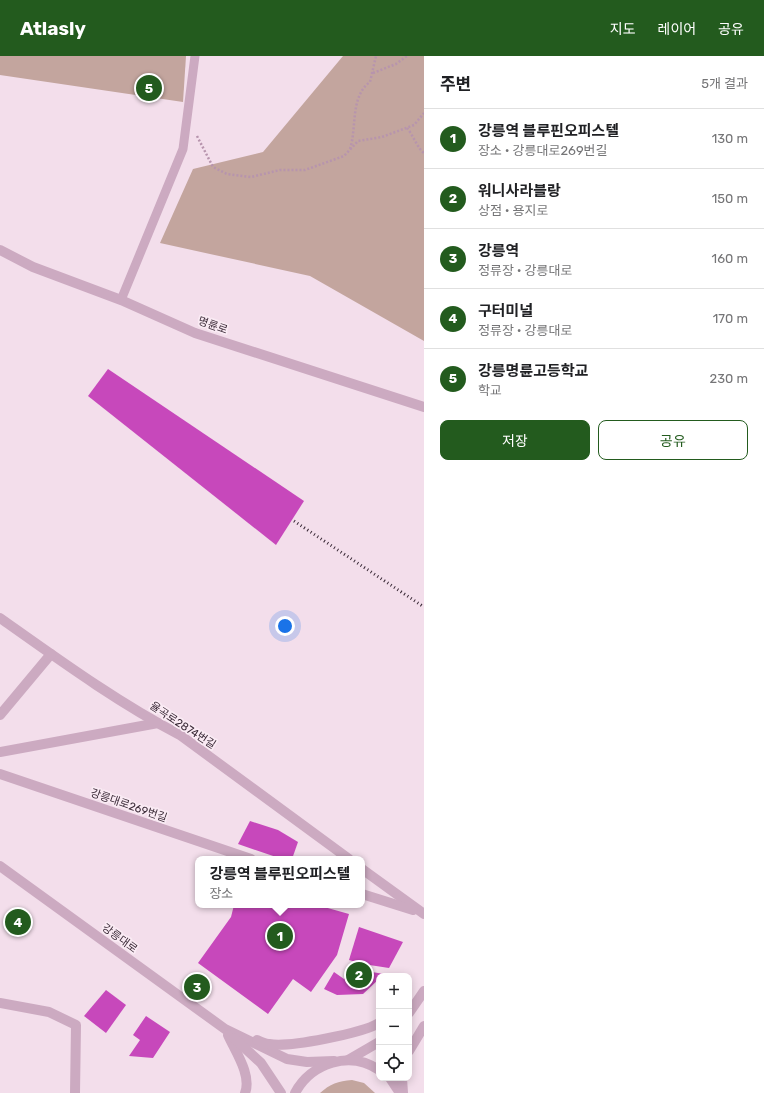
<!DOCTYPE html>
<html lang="ko">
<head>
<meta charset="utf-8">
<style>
	:root { --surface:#fff; --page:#f2f2f2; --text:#202124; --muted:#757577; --line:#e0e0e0; --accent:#235b1e }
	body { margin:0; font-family:Rubik,"Noto Sans KR",sans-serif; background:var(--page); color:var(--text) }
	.controls { position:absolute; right:12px; bottom:12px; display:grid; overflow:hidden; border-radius:8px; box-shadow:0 2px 10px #0003 }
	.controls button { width:36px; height:36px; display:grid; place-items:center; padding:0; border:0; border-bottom:1px solid var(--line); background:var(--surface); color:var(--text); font:20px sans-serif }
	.you { position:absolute; left:285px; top:570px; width:14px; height:14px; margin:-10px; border:3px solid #fff; border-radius:50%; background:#1a73e8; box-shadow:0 0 0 6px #1a73e833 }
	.badge { display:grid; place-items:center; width:26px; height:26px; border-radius:50%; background:var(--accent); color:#fff; font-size:13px; font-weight:700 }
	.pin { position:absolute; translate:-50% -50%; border:2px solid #fff; box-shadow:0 1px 4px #0006 }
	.popup { position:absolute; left:195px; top:800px; width:170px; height:52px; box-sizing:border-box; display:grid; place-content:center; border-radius:8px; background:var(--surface); filter:drop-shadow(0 1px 3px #0005); font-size:13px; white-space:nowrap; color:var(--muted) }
	.popup b { font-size:15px; color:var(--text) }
	.popup::after { content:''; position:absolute; left:50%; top:100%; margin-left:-8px; border:8px solid transparent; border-top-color:var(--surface) }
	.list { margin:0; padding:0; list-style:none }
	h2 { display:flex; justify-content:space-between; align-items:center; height:52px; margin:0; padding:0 16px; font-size:17px }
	h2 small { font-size:13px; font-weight:400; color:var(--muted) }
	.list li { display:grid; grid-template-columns:26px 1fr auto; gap:12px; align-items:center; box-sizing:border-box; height:60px; padding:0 16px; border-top:1px solid var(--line) }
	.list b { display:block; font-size:15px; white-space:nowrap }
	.list p { margin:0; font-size:13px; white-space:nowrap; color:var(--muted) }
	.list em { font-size:13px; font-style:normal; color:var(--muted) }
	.actions { display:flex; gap:8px; padding:12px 16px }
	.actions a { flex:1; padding:9px 0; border:1px solid var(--accent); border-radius:8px; text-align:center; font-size:14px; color:var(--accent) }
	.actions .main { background:var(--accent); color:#fff }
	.icon { flex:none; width:22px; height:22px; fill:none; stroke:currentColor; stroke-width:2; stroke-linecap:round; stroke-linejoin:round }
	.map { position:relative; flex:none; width:424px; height:1037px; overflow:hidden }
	header { display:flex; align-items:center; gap:24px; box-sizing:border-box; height:56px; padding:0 20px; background:var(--accent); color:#fff }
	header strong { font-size:19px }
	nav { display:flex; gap:22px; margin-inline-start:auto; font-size:14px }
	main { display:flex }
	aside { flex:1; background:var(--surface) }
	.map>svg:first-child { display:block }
	.green { fill:#c3a59e }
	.building { fill:#c748bb }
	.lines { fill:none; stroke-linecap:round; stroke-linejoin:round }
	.path { stroke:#b794ad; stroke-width:2.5; stroke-dasharray:2 2; stroke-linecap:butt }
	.service { stroke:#ccaac1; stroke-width:9 }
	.minor { stroke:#ccaac1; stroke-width:10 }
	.tertiary { stroke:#ccaac1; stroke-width:10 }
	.rail { stroke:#392936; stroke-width:3; stroke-dasharray:1 3; stroke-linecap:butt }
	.labels { text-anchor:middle; stroke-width:3.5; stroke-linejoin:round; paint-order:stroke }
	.street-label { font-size:11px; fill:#392936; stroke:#faebf4 }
</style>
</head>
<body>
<header>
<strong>Atlasly</strong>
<nav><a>지도</a><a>레이어</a><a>공유</a></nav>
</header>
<main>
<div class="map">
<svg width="424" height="1037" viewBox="0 0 424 1037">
	<rect width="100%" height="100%" fill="#f3deeb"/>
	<g class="green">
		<polygon points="0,0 186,0 183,46 0,19"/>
		<polygon points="343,0 424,0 424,285 310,220 160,187 193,113 263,96"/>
		<path d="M352 1024 364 1027 375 1037H320C330 1028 338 1025 352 1024Z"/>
	</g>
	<g class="building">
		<polygon points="108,313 304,445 276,489 88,340"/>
		<polygon points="250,765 278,774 298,786 292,803 282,803 238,788"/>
		<polygon points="234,849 317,849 349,858 337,899 311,936 293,923 268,958 198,907 231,861"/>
		<polygon points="359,871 403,886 389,912 363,908 349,904"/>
		<polygon points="354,913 384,918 379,920 379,923 363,938 337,939 324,933 334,916 344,923"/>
		<polygon points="106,934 126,949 106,977 84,960"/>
		<polygon points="146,960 170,976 153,1002 129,1000 140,984 133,979"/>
	</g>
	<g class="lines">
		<g class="path">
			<polyline points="373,17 396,8 407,0"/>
			<path d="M407 72C413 79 418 93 424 97"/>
			<polyline points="197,80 213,111 227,118 251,121 280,114 305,114 344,100 358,85 382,81 414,69 424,57"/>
			<path d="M350 93C357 72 350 40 370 26L376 0"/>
		</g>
		<polyline class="service" points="121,244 183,93 195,0"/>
		<g class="minor">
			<path d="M0 562C58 603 117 646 180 679L349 803"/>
			<polyline points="0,659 51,598"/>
			<polyline points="0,696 158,667"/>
			<polyline points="0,718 251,803"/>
			<polyline points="362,813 424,858"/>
			<polyline points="362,838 413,854"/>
			<polyline points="0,947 49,956 76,969 75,1037"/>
		</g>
		<g class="tertiary">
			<polyline points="0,194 33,211 121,244 195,277 424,351"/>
			<polyline points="0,810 225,973 287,1003 307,1006 334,1005"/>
			<polyline points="409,957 424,935"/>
			<path d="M228 979C235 995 252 1019 245 1037"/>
			<polyline points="234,982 261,1007 281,1037"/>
			<path d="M257 984C261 986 265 988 269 988 288 992 363 977 379 967"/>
			<polyline points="409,995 424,970"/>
			<polyline points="348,1004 379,986"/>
			<polyline points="390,1022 400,1037"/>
			<polyline points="402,1022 403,1037"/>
			<path d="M295 1037C311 1007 350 994 379 1014"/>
		</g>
		<polyline class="rail" points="294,465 424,551"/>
	</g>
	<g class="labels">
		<g class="street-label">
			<text transform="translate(213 269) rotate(19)" y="4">명륜로</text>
			<text transform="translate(183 669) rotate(33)" y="4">율곡로2874번길</text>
			<text transform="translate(129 749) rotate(19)" y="4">강릉대로269번길</text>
			<text transform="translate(120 882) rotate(36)" y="4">강릉대로</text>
		</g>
	</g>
</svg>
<div class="controls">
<button>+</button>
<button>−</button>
<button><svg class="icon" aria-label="locate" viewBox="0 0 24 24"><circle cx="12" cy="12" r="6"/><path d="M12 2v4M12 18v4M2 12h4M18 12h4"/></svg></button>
</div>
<div class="you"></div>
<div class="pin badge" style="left:280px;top:880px">1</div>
<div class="popup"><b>강릉역 블루핀오피스텔</b>장소</div>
<div class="pin badge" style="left:359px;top:919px">2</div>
<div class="pin badge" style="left:197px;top:931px">3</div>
<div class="pin badge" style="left:18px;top:866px">4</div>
<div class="pin badge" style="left:149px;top:32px">5</div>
</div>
<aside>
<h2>주변<small>5개 결과</small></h2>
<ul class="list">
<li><span class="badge">1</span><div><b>강릉역 블루핀오피스텔</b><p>장소 · 강릉대로269번길</p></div><em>130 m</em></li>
<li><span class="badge">2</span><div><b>워니사라블랑</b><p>상점 · 용지로</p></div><em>150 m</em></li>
<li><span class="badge">3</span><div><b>강릉역</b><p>정류장 · 강릉대로</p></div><em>160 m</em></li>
<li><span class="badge">4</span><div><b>구터미널</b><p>정류장 · 강릉대로</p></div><em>170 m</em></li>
<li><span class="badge">5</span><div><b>강릉명륜고등학교</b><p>학교</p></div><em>230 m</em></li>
</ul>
<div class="actions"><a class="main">저장</a><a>공유</a></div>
</aside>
</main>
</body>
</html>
